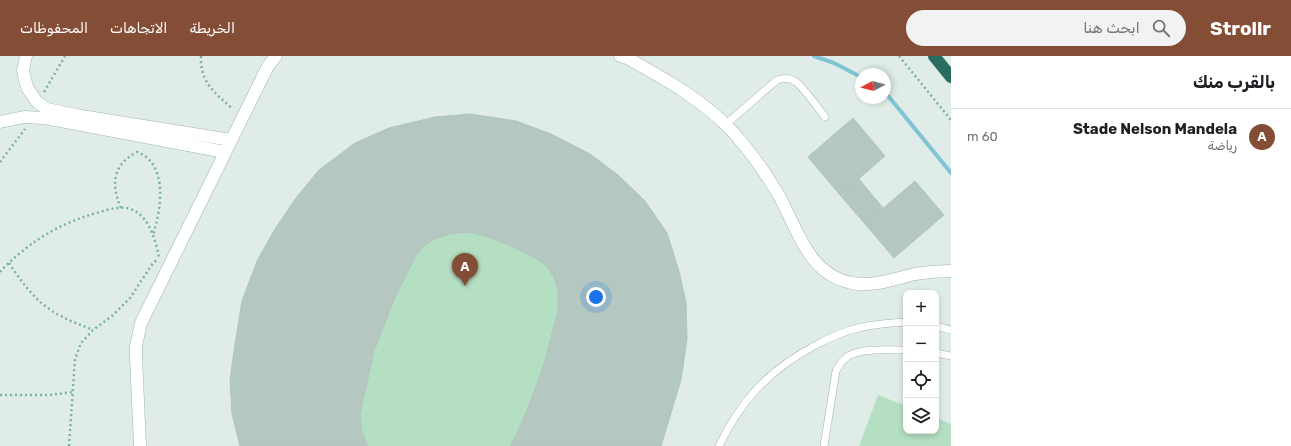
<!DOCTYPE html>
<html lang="ar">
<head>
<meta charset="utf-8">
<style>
	:root { --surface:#fff; --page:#f2f2f2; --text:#202124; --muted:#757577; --line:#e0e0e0; --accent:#844d35 }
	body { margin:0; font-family:Rubik,Vazirmatn,sans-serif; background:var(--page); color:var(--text); direction:rtl }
	.controls { position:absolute; right:12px; bottom:12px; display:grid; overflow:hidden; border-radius:8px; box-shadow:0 2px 6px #0003 }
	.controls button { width:36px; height:36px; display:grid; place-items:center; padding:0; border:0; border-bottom:1px solid var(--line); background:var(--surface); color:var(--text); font:20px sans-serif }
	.compass { position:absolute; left:855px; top:12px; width:36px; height:36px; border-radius:50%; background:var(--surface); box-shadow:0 2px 6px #0003; rotate:263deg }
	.you { position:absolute; left:596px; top:241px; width:14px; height:14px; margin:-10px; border:3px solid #fff; border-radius:50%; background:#1a73e8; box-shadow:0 0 0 6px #1a73e833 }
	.badge { display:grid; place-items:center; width:26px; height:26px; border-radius:50%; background:var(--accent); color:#fff; font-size:13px; font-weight:700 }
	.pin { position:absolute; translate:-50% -33px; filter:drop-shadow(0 1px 2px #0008) }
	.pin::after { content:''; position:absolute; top:21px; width:14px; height:12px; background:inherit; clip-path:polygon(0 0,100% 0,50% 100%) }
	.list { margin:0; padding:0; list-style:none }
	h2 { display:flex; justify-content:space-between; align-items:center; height:52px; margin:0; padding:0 16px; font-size:17px }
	h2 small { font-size:13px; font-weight:400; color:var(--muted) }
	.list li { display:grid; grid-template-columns:26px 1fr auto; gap:12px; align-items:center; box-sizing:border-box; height:56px; padding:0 16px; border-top:1px solid var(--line) }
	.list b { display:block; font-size:15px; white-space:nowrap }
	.list p { margin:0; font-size:13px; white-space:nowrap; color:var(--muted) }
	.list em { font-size:13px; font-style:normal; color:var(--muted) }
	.icon { flex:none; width:22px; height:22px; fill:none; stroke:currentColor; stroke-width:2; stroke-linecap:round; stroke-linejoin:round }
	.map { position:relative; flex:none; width:951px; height:390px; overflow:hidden; direction:ltr }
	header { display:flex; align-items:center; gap:24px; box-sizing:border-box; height:56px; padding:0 20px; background:var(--accent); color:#fff }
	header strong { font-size:19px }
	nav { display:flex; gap:22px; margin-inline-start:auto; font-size:14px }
	.search { width:280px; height:36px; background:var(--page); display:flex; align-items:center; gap:10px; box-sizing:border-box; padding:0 14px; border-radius:22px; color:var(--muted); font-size:15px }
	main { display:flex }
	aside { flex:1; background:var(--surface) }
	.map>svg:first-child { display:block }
	.green { fill:#b5dfc3 }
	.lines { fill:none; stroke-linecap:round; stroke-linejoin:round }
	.stream { stroke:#81c4d6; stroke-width:4 }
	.building { fill:#b4c7c0; stroke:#b1c6be }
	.service-casing { stroke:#a1b4af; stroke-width:8 }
	.minor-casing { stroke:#a1b4af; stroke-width:13 }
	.motorway-casing { stroke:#c0c9c7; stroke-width:13 }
	.path { stroke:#7cb2a5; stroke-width:2.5; stroke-dasharray:2 3; stroke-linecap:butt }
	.service { stroke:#fff; stroke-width:7 }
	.minor { stroke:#fff; stroke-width:12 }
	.motorway { stroke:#286c62; stroke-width:12 }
</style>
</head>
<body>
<header>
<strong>Strollr</strong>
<div class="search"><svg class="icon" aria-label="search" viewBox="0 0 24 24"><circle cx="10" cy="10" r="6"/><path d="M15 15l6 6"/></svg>ابحث هنا</div>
<nav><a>الخريطة</a><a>الاتجاهات</a><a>المحفوظات</a></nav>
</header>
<main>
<aside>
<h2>بالقرب منك<small></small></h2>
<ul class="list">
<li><span class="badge">A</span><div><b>Stade Nelson Mandela</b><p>رياضة</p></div><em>60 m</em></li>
</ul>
</aside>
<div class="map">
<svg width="951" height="390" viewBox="0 0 951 390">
	<rect width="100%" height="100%" fill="#dfece7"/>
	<g class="green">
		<polygon points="470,58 516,65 551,78 590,98 618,119 645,145 667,177 681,324 661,390 240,390 232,358 230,324 235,288 242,245 257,205 275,173 296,142 319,114 355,87 389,72 435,61"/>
		<polygon points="878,339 906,350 906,375 936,375 936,362 951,368 951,390 859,390"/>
	</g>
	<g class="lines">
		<g class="stream">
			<polyline points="814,0 834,7 861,21"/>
			<polyline points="885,36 951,117"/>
		</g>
	</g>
	<g class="building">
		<polygon points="470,58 516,65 551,78 590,98 618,119 645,145 667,177 679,215 686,247 687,283 681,324 661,390 510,390 517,377 529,349 543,311 558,255 558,236 554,221 546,209 533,201 513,191 488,181 467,176 450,178 435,183 425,189 416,199 396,239 374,295 360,358 362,376 368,390 240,390 232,358 230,324 235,288 242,245 257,205 275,173 296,142 319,114 355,87 389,72 435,61"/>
		<polygon points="853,62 885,100 840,139 808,101"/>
		<polygon points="859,123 883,152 865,168 840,139"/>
		<polygon points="915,125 944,159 894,202 865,168"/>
	</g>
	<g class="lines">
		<g class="service-casing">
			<g id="service">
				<path d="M725 69 777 24C783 22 790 21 796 26 804 32 818 52 825 61"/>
				<polyline points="936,270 951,274"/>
				<polyline points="936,297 951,300"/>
				<path d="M719 390C741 344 770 313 816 289 829 282 843 276 858 272 874 268 890 267 906 266"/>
				<path d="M824 390 836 315C839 309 843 304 848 300 862 292 890 294 906 294"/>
			</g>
		</g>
		<g class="minor-casing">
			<g id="minor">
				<polyline points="26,0 23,14 25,24 28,33 37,46 47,53 81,60 231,84"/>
				<path d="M620 0 627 2C665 23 703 44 733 76 750 95 765 116 778 138 798 173 807 218 852 227 874 231 894 223 915 218 927 216 939 215 951 215"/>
				<polyline points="0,66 24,61 45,62 225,96"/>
				<polyline points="140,390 136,301 136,290 141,267 268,10 276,0"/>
			</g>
		</g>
		<g class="motorway-casing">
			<polyline id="motorway" points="934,0 951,21"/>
		</g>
		<g class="path">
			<path d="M201 0C200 27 215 37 233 53"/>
			<polyline points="899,0 951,64"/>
			<polyline points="44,36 65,0"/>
			<polyline points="0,106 25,73"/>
			<path d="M121 152C111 129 112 109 137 96 169 108 161 154 153 179"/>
			<path d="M9 207C23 228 37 248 61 260 71 266 82 269 93 274"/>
			<path d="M0 216C6 209 13 203 20 197 44 177 70 164 100 156 109 153 118 151 127 152 149 157 155 183 159 201"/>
			<polyline points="0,339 50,339 73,336"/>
			<polyline points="69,390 75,303 81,287 93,274 112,260 130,242 153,207 158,203"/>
		</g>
		<use href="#service" class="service"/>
		<use href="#minor" class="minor"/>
		<use href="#motorway" class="motorway"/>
	</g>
</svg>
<div class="controls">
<button>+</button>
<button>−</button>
<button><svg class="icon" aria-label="locate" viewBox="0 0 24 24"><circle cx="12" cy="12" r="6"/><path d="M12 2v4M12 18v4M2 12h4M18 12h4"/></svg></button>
<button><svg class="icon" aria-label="layers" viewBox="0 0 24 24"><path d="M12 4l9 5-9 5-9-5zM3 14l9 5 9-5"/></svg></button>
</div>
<svg class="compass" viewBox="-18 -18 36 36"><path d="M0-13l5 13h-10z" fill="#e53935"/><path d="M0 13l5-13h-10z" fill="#757577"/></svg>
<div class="you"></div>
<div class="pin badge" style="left:465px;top:230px">A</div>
</div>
</main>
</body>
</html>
